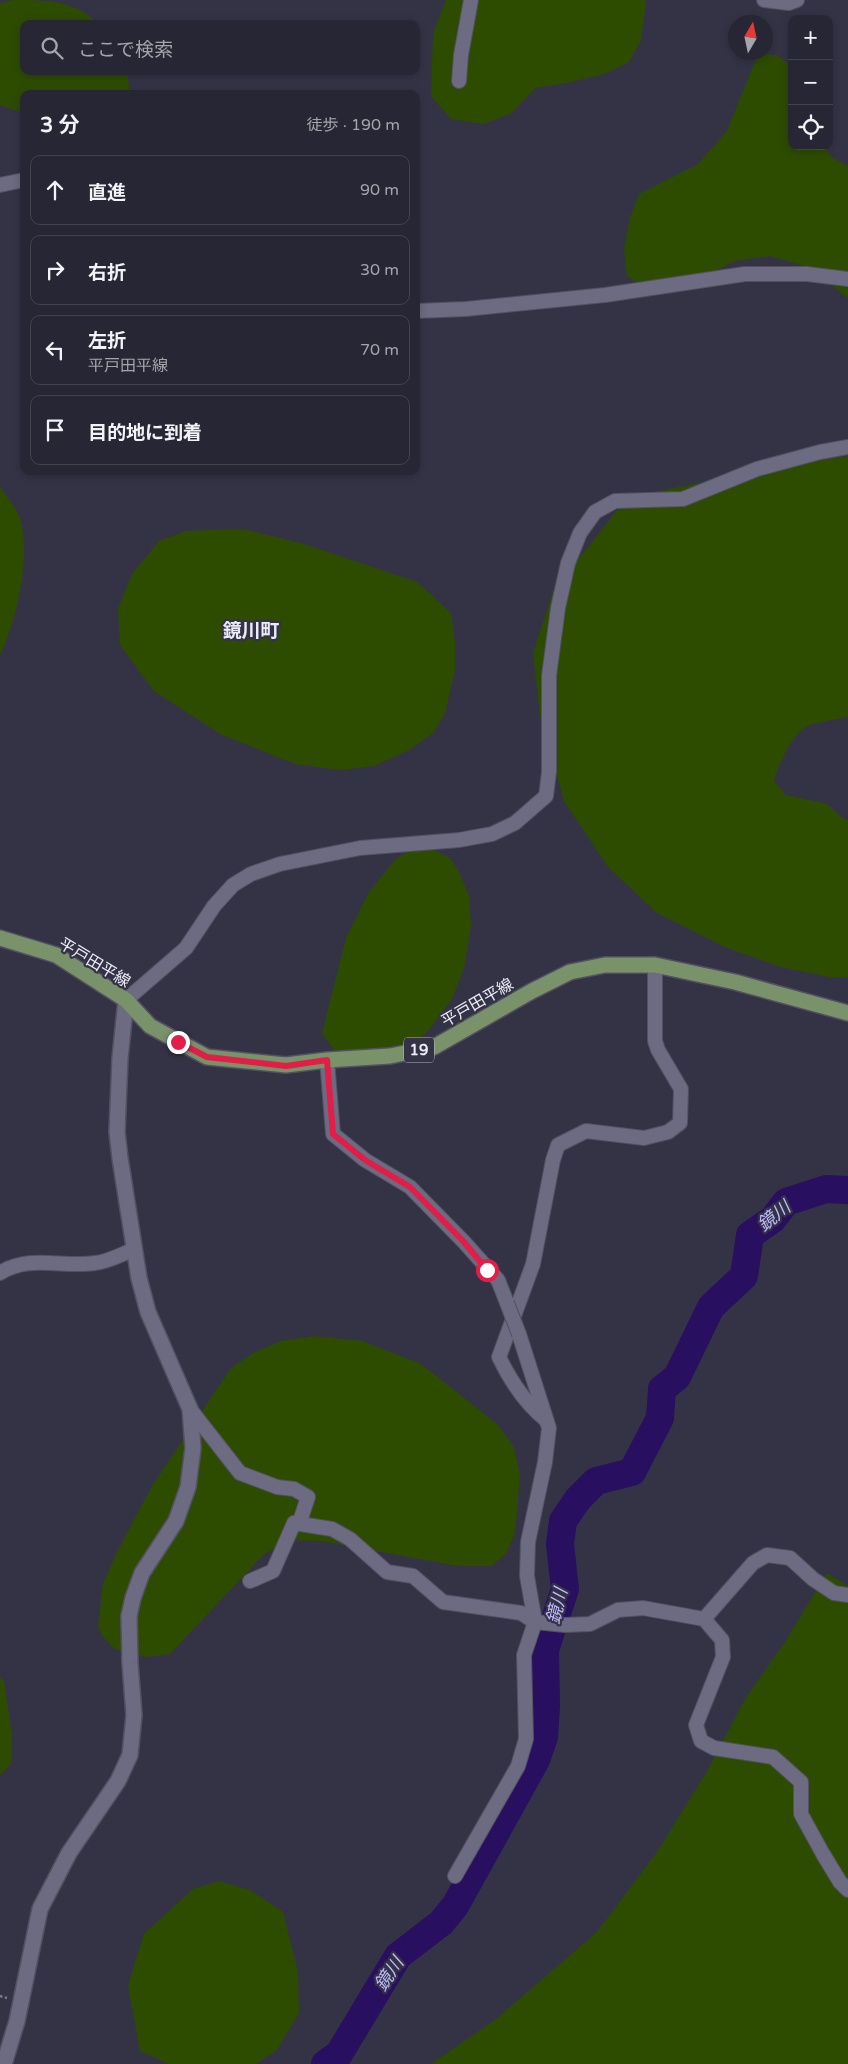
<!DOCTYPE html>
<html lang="ja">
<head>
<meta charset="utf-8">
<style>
	:root { --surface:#272634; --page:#333240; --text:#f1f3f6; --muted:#a4a5ac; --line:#43434f }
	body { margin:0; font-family:"Varela Round","Noto Sans JP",sans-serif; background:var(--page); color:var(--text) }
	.controls { position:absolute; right:15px; top:15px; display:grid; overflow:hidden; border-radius:10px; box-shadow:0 2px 8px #0003 }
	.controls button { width:45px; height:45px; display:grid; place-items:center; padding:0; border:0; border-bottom:1px solid var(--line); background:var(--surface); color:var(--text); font:25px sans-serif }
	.compass { position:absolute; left:728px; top:15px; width:45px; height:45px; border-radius:50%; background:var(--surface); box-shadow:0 2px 8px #0003; rotate:9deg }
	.stop { position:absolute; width:15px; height:15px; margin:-11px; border:4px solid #e11d48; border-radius:50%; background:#fff }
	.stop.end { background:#e11d48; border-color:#fff; box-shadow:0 1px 5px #0008 }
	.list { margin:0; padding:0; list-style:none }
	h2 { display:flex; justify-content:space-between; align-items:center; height:65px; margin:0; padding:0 20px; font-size:21px }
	h2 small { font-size:16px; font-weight:400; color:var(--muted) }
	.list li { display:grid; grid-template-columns:32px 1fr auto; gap:15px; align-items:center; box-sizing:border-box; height:70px; margin:0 10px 10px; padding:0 10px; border:1px solid var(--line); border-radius:10px }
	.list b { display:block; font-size:19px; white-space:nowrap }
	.list p { margin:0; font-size:16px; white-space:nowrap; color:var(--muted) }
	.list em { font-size:16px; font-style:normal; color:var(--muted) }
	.icon { flex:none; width:28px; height:28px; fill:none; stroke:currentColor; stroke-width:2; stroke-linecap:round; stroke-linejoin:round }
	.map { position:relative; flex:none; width:848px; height:2064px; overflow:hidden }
	.search { position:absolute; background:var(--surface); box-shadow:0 2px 8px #0003; left:20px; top:20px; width:400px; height:55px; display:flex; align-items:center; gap:12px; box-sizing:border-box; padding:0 18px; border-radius:10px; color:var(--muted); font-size:19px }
	.panel { position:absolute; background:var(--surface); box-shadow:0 2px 8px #0003; left:20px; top:90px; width:400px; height:385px; border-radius:10px }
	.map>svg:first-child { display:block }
	.green { fill:#2d4c00 }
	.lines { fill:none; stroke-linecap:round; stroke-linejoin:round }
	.river { stroke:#280f60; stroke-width:28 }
	.minor-casing { stroke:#525061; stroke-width:16 }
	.tertiary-casing { stroke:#525061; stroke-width:18 }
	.primary-casing { stroke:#525061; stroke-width:18 }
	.path { stroke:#7b7a8b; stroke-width:2.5; stroke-dasharray:2.5 2.5; stroke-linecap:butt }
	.minor { stroke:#6c6b81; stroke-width:14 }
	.tertiary { stroke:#6c6b81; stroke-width:15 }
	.primary { stroke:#7a926a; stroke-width:15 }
	.minor-bridge-casing { stroke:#525061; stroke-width:16; stroke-linecap:butt }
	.minor-bridge { stroke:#6c6b81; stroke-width:14 }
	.route { stroke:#e11d48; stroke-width:6 }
	.labels { text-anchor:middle; stroke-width:4.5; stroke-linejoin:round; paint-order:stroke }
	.shield { fill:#343346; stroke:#b5b4c3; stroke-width:1 }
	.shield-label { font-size:15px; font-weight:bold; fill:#ecebf8 }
	.street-label { font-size:16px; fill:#ecebf8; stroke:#343346 }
	.water-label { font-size:18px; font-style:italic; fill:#c0baff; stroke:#343346 }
	.quarter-label { font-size:19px; font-weight:bold; fill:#ecebf8; stroke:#343346 }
</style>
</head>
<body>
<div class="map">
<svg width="848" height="2064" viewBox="0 0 848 2064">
	<rect width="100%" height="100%" fill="#343346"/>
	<g class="green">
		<path d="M14 0C47 0 74 0 99 24H24V71H127L130 94H24V113L0 105V3Z"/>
		<polygon points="446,0 646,0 641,40 629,62 604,74 567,83 535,88 512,113 483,124 451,119 431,96 433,34"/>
		<polygon points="758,54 777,55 792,67 792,146 827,146 829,155 848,167 848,298 808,267 770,256 734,261 672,294 647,290 627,276 624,249 630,218 639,194 698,164 727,131"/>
		<path d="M848 456V717C837 719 815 722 806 727 790 736 779 765 774 781L786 795 827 804 845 820H848V978L830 977 781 967 725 947 657 913 608 867 564 801 540 715 533 653 555 585 586 550 618 509 650 493 781 466Z"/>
		<path d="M0 487C6 496 15 506 19 516 33 552 16 622 0 655Z"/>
		<polygon points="243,529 301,543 417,582 451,613 455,642 455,670 445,713 433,733 409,750 374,766 341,770 295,764 220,734 154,691 120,645 118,608 132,574 159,541 186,531"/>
		<polygon points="426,846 450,858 458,870 469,896 471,926 464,968 452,999 428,1031 402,1055 341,1060 322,1033 346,938 369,892 395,860 412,848"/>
		<polygon points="314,1336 362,1341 421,1364 497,1424 514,1447 520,1476 515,1533 506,1554 491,1566 458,1566 322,1541 289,1540 263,1555 170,1654 146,1657 115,1649 103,1637 98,1627 103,1584 117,1552 152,1486 231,1368 255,1352 281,1341"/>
		<polygon points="827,1573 848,1586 848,2064 431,2064 496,2019 597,1932 657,1852 706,1773 745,1699 785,1642"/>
		<polygon points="0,1677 4,1681 12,1735 11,1764 0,1775"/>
		<polygon points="219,1881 250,1890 283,1912 298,1972 299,2013 277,2050 256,2064 169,2064 140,2051 128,1985 144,1934 193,1889"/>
	</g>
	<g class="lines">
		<polyline class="river" points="325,2064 339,2054 398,1956 441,1923 455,1906 536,1760 544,1737 546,1706 545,1650 565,1589 560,1544 563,1521 578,1499 596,1481 632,1472 660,1418 662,1389 677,1377 711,1307 744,1276 750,1235 773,1219 786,1202 826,1189 848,1190"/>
		<g class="minor-casing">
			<g id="minor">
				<polyline points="764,0 789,3 797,0"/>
				<polyline points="459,81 461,55 471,0"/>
				<polyline points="0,185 24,180"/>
				<polyline points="416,311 466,309 605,295 745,274 807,274 848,279"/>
				<polyline points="126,1000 186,948 214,906 233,885 251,874 280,864 360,848 459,840 492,834 515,823 546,796 549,772 549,676 558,608 568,563 580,533 595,512 615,501 683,499 757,469 820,452 848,447"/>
				<polyline points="327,1060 333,1134 365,1160 410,1187 464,1242 498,1280 507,1303"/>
				<path d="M0 1273C29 1254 63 1268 95 1263 108 1262 122 1254 135 1249"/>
				<polyline points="190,1409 240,1473 277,1487 294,1489 308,1497 299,1524"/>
				<path d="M546 1420C525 1403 511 1382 499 1357L533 1264 553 1160 558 1145 586 1131 644 1138 668 1132 680 1123 681 1089 658 1050 655 1041V965"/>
				<polyline points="250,1581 273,1571 294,1523 332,1529 350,1539 387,1572 413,1576 443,1602 521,1613 535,1622 565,1625 590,1624 618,1610 643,1608 704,1619 722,1640 723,1657 696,1725 701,1741 714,1748 773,1757 801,1782 801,1814 823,1854 840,1882 848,1890"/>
				<polyline points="704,1619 753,1563 767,1555 790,1558 813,1579 834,1593 848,1595"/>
				<polyline points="455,1876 518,1766 526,1739 524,1655 535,1622 527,1576 528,1542 545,1462 549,1428 519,1334"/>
			</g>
		</g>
		<g class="tertiary-casing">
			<polyline id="tertiary" points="4,2064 17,2021 40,1909 69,1853 118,1781 130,1755 134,1715 130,1663 129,1616 133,1598 142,1573 176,1521 188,1487 193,1448 190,1409 148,1312 139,1278 120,1158 117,1132 120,1058 126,1000"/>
		</g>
		<g class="primary-casing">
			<polyline id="primary" points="0,938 56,955 126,1000 150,1026 207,1057 286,1065 327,1060 390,1056 434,1047 532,991 570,972 605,965 655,965 735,982 848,1013"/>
		</g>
		<polyline class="path" points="0,1996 7,1998"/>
		<use href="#minor" class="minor"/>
		<use href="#tertiary" class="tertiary"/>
		<use href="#primary" class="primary"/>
		<g class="minor-bridge-casing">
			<polyline id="minor-bridge" points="507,1303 519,1334"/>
		</g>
		<use href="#minor-bridge" class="minor-bridge"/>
	</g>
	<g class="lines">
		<polyline class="route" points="178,1042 207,1057 286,1066 327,1060 333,1134 365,1160 410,1187 464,1242 487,1270"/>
	</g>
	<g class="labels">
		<rect class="shield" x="404" y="1037.5" width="30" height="25" rx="4"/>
		<g class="shield-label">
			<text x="419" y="1055">19</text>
		</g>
		<g class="street-label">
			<text transform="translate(95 962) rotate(31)" y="6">平戸田平線</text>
			<text transform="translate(477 1002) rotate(-30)" y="6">平戸田平線</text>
		</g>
		<g class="water-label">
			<text transform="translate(774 1216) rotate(-39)" y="6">鏡川</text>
			<text transform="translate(557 1606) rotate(-76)" y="6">鏡川</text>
			<text transform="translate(389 1974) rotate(-56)" y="6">鏡川</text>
		</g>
		<g class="quarter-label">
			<text x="251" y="637">鏡川町</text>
		</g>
	</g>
</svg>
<div class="controls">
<button>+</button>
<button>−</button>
<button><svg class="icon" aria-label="locate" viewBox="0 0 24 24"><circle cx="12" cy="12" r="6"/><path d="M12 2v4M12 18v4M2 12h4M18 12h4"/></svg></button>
</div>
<svg class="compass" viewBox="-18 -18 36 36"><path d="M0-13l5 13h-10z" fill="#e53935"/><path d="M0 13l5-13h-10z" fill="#a4a5ac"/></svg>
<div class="stop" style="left:487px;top:1270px"></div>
<div class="stop end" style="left:178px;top:1042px"></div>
<div class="search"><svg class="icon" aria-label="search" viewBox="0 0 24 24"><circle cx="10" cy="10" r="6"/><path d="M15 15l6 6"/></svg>ここで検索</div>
<section class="panel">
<h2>3 分<small>徒歩 · 190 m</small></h2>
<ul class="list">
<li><svg class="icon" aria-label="ahead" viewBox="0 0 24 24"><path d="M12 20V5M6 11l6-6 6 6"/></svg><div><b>直進</b></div><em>90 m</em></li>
<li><svg class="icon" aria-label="right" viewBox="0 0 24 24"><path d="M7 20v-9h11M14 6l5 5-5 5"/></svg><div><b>右折</b></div><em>30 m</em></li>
<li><svg class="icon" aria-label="left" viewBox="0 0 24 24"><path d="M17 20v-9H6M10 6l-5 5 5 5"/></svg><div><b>左折</b><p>平戸田平線</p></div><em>70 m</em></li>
<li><svg class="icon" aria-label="arrive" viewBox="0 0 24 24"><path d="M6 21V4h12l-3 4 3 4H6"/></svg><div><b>目的地に到着</b></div></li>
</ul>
</section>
</div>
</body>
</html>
